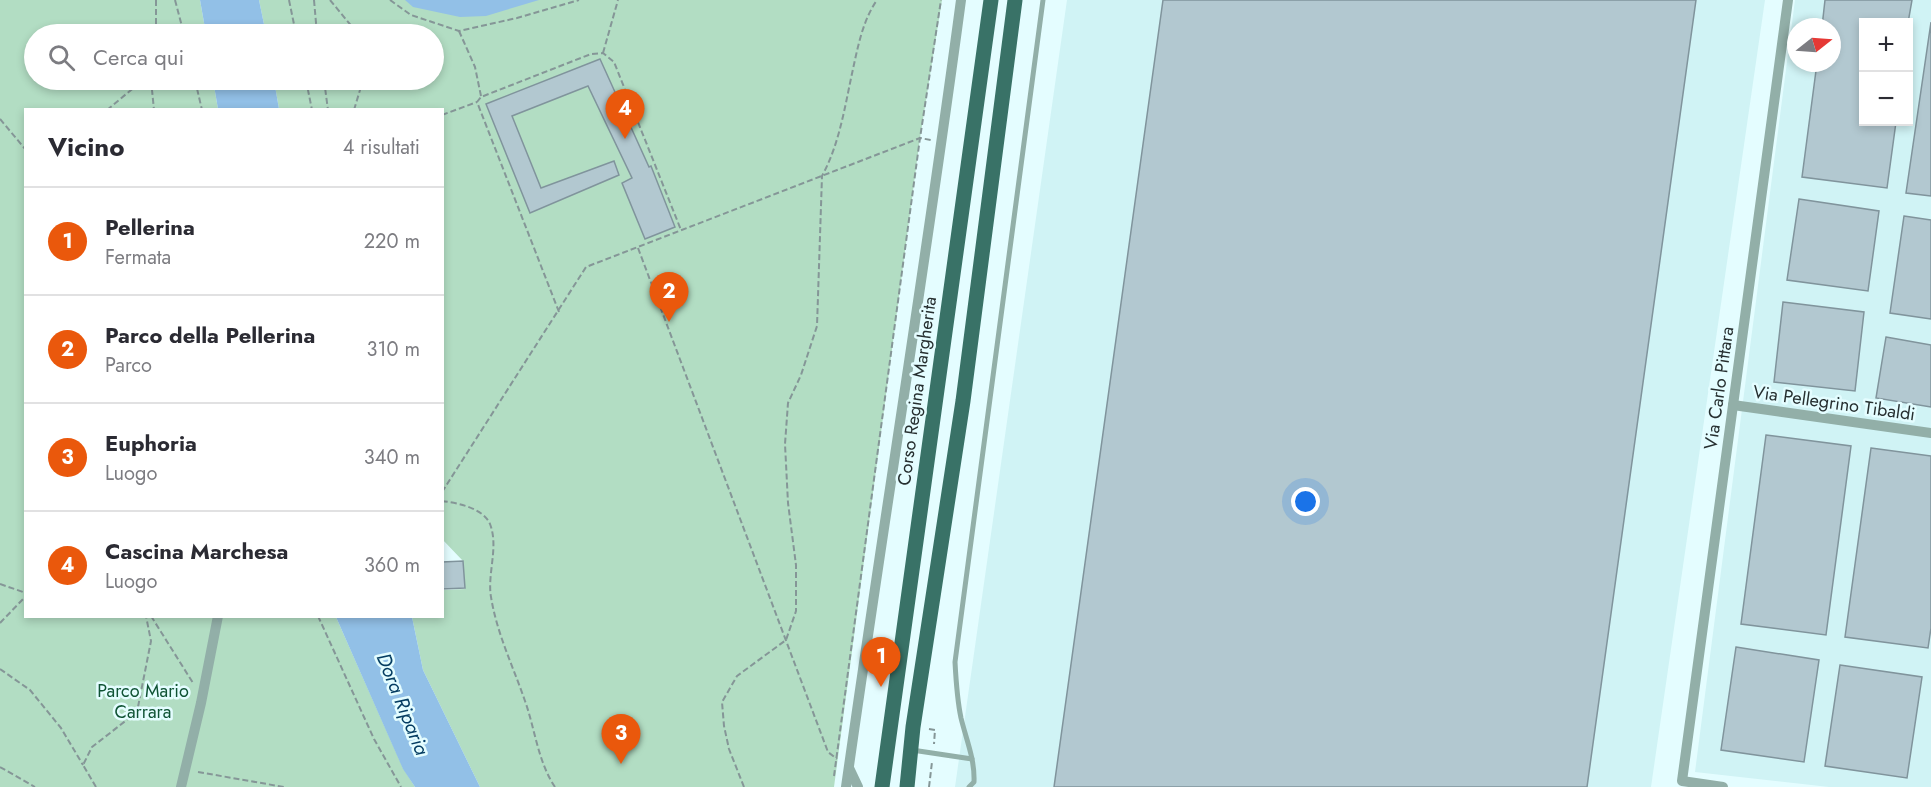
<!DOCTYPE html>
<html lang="it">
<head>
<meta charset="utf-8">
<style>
	:root { --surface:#fff; --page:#f2f2f3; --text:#2b2b33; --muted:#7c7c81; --line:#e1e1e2; --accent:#ea580c }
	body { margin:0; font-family:Jost,sans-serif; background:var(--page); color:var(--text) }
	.controls { position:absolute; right:18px; top:18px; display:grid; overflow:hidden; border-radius:0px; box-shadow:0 3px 9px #0003 }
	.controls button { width:54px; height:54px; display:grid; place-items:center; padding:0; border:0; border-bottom:2px solid var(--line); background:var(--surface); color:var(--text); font:30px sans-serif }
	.compass { position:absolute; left:1787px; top:18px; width:54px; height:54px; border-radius:50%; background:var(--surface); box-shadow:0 3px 9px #0003; rotate:73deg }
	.you { position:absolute; left:1306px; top:502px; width:21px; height:21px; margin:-15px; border:4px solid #fff; border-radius:50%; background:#1a73e8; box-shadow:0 0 0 9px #1a73e833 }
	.badge { display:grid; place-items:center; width:39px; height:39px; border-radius:50%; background:var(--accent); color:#fff; font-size:20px; font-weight:700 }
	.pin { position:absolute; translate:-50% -50px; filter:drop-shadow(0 2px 3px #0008) }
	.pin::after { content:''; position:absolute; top:32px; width:21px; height:18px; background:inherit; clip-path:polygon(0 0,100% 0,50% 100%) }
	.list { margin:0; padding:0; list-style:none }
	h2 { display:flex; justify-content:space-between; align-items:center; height:78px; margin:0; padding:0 24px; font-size:26px }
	h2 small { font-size:20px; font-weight:400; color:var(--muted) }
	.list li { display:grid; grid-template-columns:39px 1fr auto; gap:18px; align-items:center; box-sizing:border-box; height:108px; padding:0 24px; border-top:2px solid var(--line) }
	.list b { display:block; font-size:22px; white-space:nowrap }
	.list p { margin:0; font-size:20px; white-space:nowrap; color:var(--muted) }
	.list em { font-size:20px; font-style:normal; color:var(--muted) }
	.icon { flex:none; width:33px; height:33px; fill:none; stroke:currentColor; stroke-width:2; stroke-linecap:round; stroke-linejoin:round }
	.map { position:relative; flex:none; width:1931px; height:787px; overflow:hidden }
	.search { position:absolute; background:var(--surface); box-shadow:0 3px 9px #0003; left:24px; top:24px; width:420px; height:66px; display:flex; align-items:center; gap:15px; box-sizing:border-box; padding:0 21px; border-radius:33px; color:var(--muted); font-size:22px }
	.panel { position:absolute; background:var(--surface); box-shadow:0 3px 9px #0003; left:24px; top:108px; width:420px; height:510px; border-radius:0px }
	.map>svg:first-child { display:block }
	.built { fill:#d0f3f5; fill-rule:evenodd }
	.green { fill:#b2ddc3 }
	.water { fill:#92c0e7 }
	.building { fill:#b2c8d0; stroke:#80949c; stroke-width:1.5 }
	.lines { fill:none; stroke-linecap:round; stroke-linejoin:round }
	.path { stroke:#859697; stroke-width:2; stroke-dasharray:6 3; stroke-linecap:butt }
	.lane { stroke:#92afa8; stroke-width:5 }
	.street { stroke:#92afa8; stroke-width:10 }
	.primary { stroke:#397267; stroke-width:15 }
	.labels { text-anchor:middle; stroke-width:5; stroke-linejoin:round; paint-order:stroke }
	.street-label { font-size:18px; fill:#262f30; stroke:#e4fdff }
	.park-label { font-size:18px; fill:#0f5334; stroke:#e4fdff }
	.water-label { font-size:20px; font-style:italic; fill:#053d62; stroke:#e4fdff }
</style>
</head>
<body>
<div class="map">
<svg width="1931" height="787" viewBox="0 0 1931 787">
	<rect width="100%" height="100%" fill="#e4fdff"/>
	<g class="built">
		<polygon points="1067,0 1765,0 1651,787 955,787"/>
		<path d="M1795 0H1931V787H1829L1695 772ZM1864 22H1908V122H1864ZM1796 27H1832V63H1796Z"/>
	</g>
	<g class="green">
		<polygon points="0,0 200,0 206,34 34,34 34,80 213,80 218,109 26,110 26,616 336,617 403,768 415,787 0,787"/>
		<polygon points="259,0 942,0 920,138 834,787 480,787 423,670 412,617 442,616 443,590 465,589 463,561 442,539 442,110 279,109 274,80 434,80 434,34 266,34"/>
	</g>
	<g class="water">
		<polygon points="200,0 259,0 266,34 206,34"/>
		<polygon points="405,0 539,0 486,16 460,17 413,7"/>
		<polygon points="213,80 274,80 279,109 218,109"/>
		<polygon points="336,617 412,617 423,670 480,787 415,787 403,769"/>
	</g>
	<g class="building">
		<polygon points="1163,0 1696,0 1587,787 1054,787"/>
		<polygon points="1825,0 1912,0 1908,23 1864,22 1864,122 1896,122 1887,188 1802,177 1817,63 1832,63 1832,27 1822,27"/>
		<polygon points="1931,22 1931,196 1906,193"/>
		<polygon points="600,59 649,167 651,166 675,227 645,239 622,183 632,178 588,86 512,116 541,188 614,161 619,175 530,213 486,104"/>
		<polygon points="1799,199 1879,211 1868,291 1787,280"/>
		<polygon points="1904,216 1931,220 1931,319 1890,313"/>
		<polygon points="1783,302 1864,312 1855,391 1774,382"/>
		<polygon points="1886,337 1931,345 1931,407 1876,398"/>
		<polygon points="1766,435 1851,446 1826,635 1741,624"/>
		<polygon points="1871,448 1931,456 1931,628 1928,648 1845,637"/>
		<polygon points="463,561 465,588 442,589 442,562"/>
		<polygon points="1736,647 1819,660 1804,762 1721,750"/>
		<polygon points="1840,665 1922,677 1907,778 1825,766"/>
	</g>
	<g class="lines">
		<g class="path">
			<polyline points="156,0 156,34"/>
			<polyline points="175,0 184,34"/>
			<polyline points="289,0 296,34"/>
			<polyline points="314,0 317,34"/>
			<polyline points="330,0 358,34"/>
			<polyline points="390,0 411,15 459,31 517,18 579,0"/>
			<polyline points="459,31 475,67 481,96"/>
			<polyline points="603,53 618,0"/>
			<polyline points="151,80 154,110"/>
			<polyline points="195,80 202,110"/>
			<polyline points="306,80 312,110"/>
			<polyline points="324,80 328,110"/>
			<polyline points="107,110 143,80"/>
			<polyline points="354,110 363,80"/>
			<polyline points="442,115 477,102"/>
			<polyline points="0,119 26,150"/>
			<polyline points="638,248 828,752 837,759"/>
			<polyline points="559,312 477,102 481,97 591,54 603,53 614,62 681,230"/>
			<polyline points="442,492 586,267 920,138 931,140"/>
			<path d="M442 501C458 503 483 508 490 524 499 547 487 574 491 597 497 634 513 666 525 701 535 729 538 762 555 787"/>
			<polyline points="0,584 26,593"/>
			<polyline points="151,616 193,683"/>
			<polyline points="318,616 374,739 401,787"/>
			<polyline points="0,623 26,596"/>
			<polyline points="0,669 30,690 61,728 83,765"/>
			<polyline points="929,729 935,730 934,744"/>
			<polyline points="0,767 35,787"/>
			<polyline points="198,772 284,787"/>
			<polyline points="834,776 920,138 941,0"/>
			<polyline points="96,787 83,765 92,747 137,712 151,641 146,616"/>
			<path d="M744 787 729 749 724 726 722 702 737 676 786 640 796 611V565L788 503 785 444 788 403 801 375 817 326 822 176C840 143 845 105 853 69 858 46 863 20 877 0"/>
			<polyline points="929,787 932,762"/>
		</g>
		<g class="lane">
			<polyline points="912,750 972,759"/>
			<path d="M969 787 974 782C975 759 966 739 961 718 957 699 956 681 955 662L1043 0"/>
		</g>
		<g class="street">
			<polyline points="1733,405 1931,433"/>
			<polyline points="849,768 858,787"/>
			<polyline points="181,787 201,703 218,616"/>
			<path d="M846 787C883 525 926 263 961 0"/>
			<polyline points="1723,787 1682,781 1788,0"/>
		</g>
		<g class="primary">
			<polyline points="882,787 991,0"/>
			<polyline points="907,787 913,727 963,401 1015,0"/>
		</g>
	</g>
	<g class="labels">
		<g class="street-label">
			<text transform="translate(1719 388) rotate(-82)" y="6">Via Carlo Pittara</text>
			<text transform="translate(917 391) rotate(-82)" y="6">Corso Regina Margherita</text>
			<text transform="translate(1834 403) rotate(8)" y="6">Via Pellegrino Tibaldi</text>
		</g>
		<g class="park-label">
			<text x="143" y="697">Parco Mario<tspan x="143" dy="21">Carrara</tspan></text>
		</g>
		<g class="water-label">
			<text transform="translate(403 704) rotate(68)" y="7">Dora Riparia</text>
		</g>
	</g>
</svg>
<div class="controls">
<button>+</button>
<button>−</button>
</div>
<svg class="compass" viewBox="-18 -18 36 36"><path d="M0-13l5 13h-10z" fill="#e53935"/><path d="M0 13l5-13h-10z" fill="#7c7c81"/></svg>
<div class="you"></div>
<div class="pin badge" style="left:881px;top:687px">1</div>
<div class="pin badge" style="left:669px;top:322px">2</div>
<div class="pin badge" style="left:621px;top:764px">3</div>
<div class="pin badge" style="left:625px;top:139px">4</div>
<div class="search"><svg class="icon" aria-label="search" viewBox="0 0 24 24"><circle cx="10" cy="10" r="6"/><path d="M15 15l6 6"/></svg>Cerca qui</div>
<section class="panel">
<h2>Vicino<small>4 risultati</small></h2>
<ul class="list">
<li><span class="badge">1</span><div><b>Pellerina</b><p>Fermata</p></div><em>220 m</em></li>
<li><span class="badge">2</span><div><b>Parco della Pellerina</b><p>Parco</p></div><em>310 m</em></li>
<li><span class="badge">3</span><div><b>Euphoria</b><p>Luogo</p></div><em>340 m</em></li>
<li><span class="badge">4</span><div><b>Cascina Marchesa</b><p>Luogo</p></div><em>360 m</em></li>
</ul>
</section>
</div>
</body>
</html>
